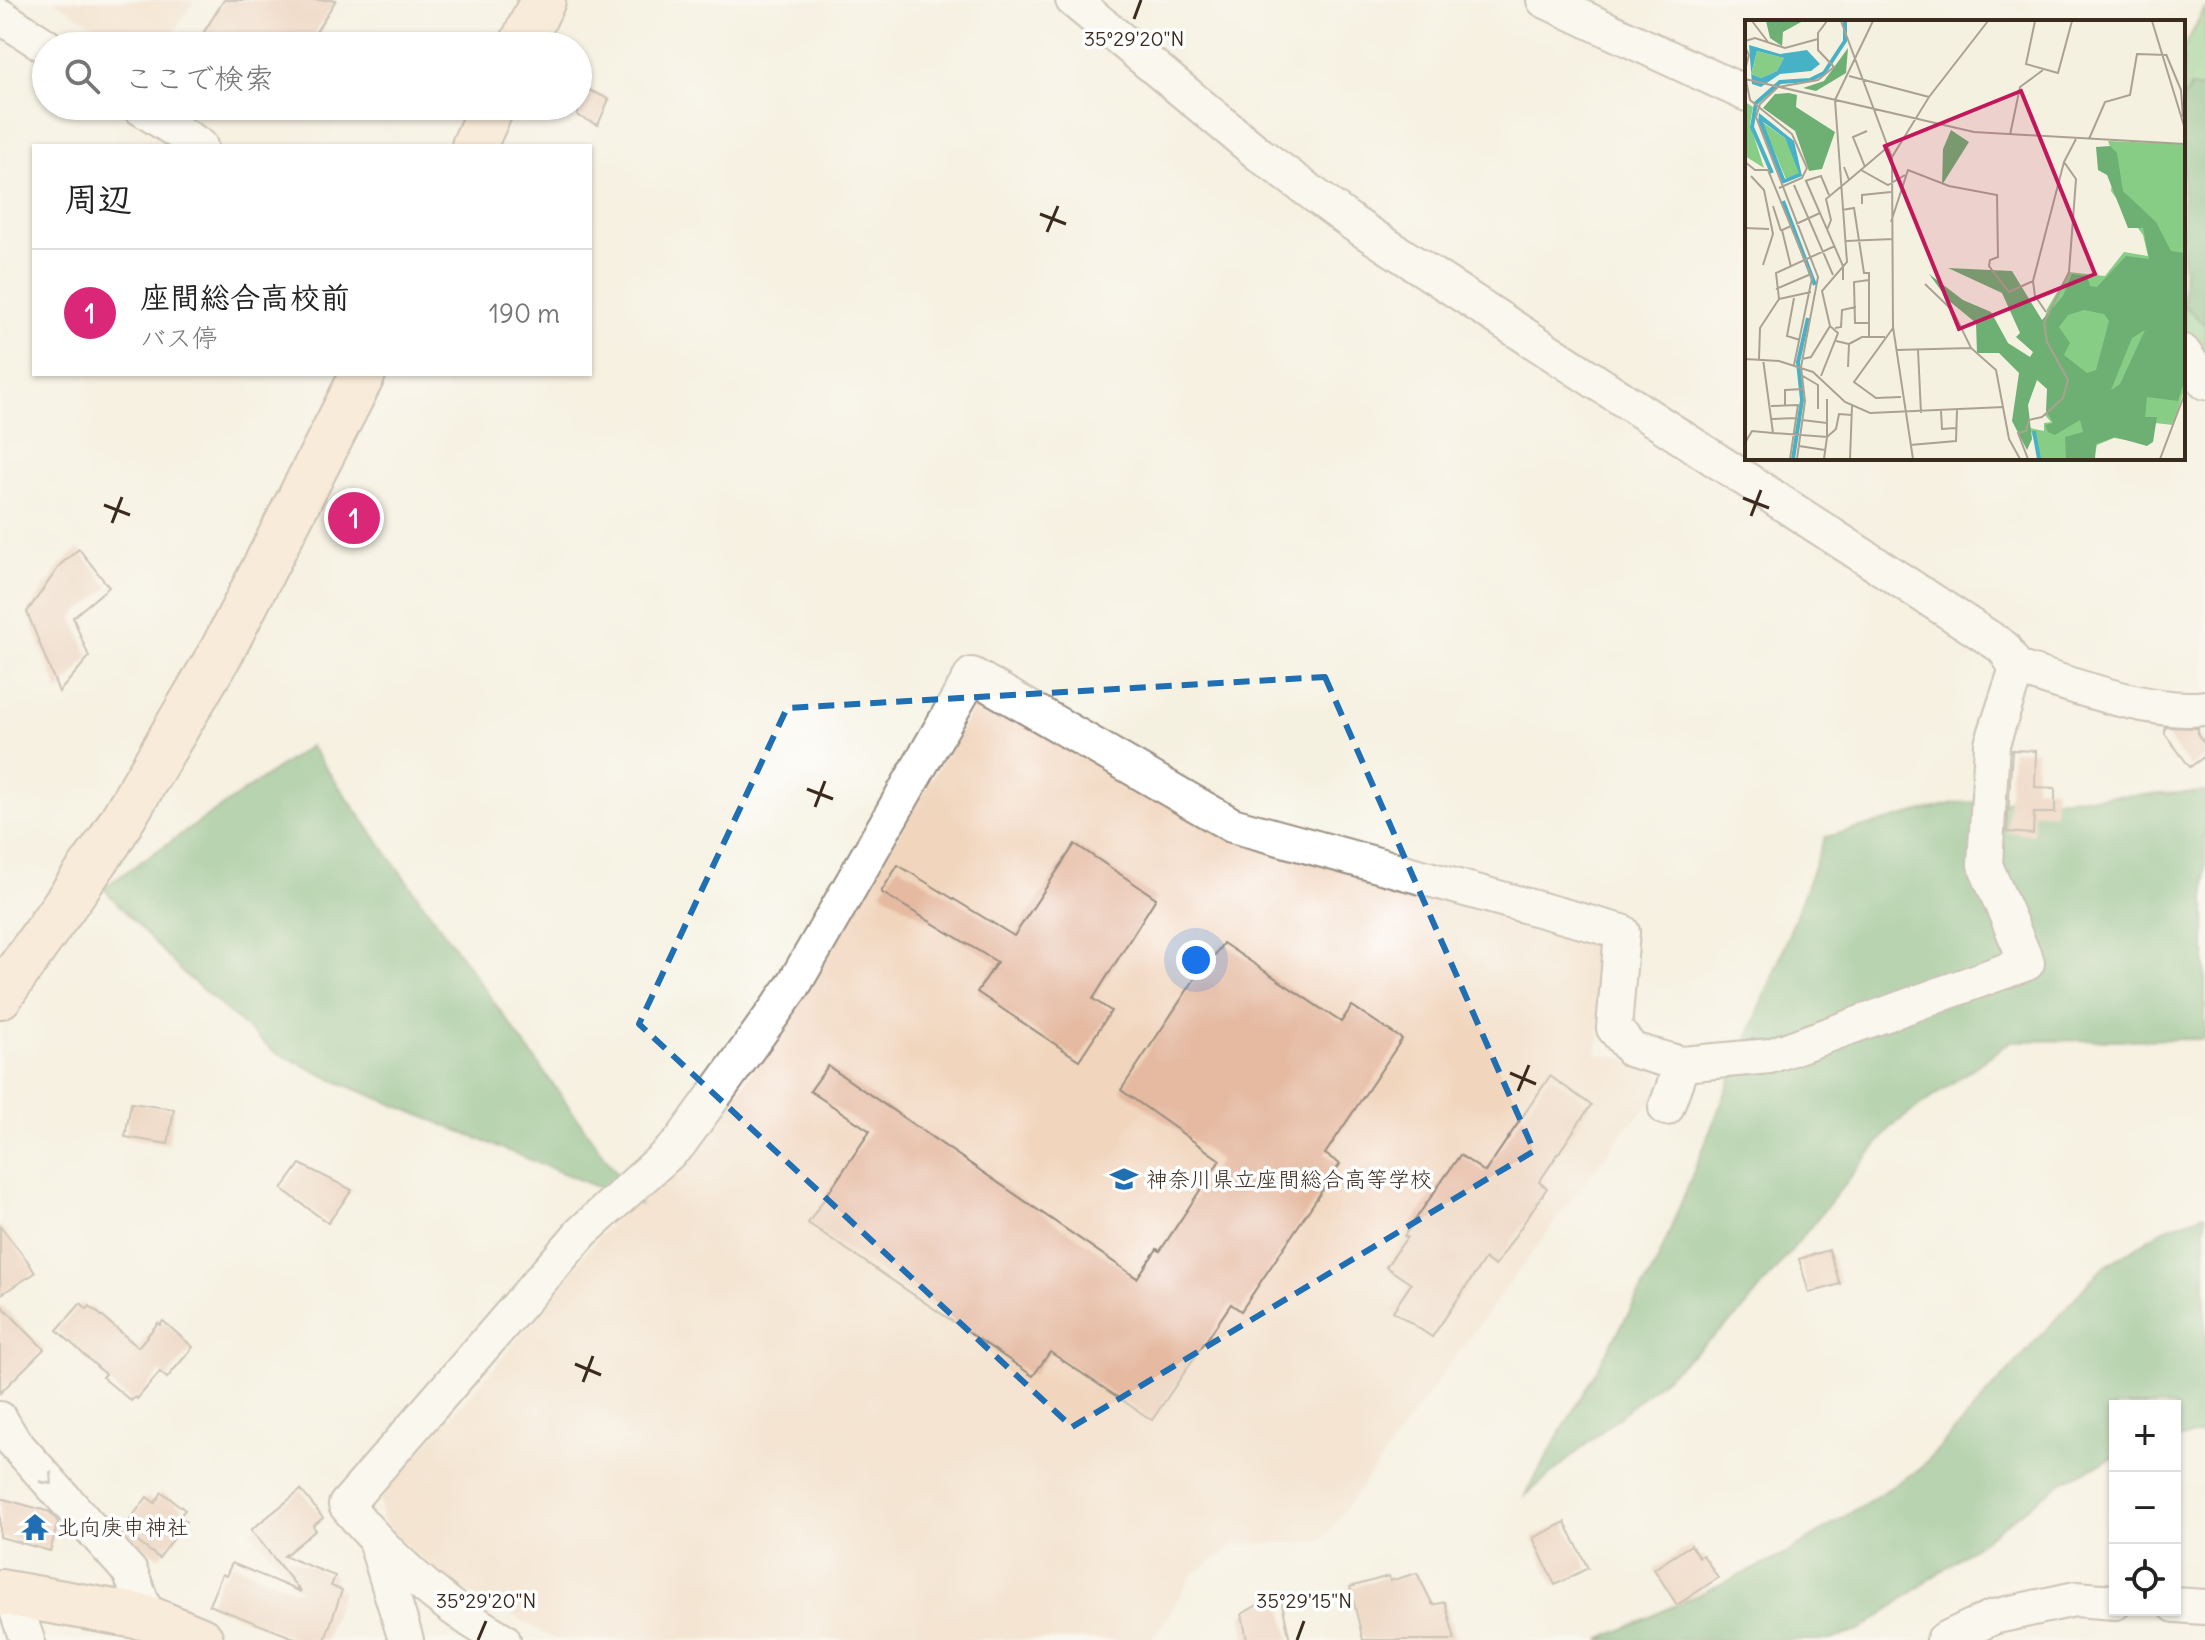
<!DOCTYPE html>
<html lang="ja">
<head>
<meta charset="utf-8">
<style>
	:root { --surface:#fff; --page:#f6f6f6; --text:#222; --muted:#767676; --line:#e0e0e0; --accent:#db2777 }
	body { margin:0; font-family:Delius,"Klee One",sans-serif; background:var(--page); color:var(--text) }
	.controls { position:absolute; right:24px; bottom:24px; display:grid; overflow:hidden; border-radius:0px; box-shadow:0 2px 6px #0004 }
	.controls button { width:72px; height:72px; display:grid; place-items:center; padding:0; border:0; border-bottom:2px solid var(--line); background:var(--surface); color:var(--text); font:40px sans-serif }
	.you { position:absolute; left:1196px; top:960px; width:28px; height:28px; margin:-20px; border:6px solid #fff; border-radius:50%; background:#1a73e8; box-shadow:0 0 0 12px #1a73e833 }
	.badge { display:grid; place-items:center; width:52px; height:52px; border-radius:50%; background:var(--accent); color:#fff; font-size:26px; font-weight:700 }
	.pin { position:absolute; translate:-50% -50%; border:4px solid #fff; box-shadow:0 2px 8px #0006 }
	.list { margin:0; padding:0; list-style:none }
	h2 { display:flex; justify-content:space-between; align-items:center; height:104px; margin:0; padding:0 32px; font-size:34px }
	h2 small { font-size:26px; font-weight:400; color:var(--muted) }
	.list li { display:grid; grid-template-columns:52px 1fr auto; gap:24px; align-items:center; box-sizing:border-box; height:128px; padding:0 32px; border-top:2px solid var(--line) }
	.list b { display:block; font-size:30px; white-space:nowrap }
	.list p { margin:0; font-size:26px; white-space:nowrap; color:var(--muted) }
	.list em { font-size:26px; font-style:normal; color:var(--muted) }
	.icon { flex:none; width:44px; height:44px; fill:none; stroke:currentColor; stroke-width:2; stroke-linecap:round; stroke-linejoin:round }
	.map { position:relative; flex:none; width:2205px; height:1640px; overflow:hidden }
	.search { position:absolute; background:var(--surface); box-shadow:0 2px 6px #0004; left:32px; top:32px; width:560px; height:88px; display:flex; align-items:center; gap:20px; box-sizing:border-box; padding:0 28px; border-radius:44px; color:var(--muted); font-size:30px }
	.panel { position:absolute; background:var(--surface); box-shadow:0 2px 6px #0004; left:32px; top:144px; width:560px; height:232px; border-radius:0px }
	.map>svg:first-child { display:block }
	.built { fill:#f1d5bd }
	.green { fill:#88cd86; stroke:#627c52; stroke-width:2 }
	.forest { fill:#6eb073; stroke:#546d48; stroke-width:2 }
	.building { fill:#e5baa1 }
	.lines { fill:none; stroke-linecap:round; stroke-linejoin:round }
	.street-casing { stroke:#988e80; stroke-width:38 }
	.secondary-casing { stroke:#988e80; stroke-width:48 }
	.street { stroke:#fff; stroke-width:34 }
	.secondary { stroke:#fce5cf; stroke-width:44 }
	.oneway { stroke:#a79f9a }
	.marked { fill:none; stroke:#1f6fb2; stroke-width:6; stroke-dasharray:16 10; stroke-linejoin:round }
	.ticks { fill:none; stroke:#3b2a1e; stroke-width:3 }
	.labels { text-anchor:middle; stroke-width:7; stroke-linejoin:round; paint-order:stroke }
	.poi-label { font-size:22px; fill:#3b2a1e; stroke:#fff; text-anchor:start }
	.inset-river { fill:none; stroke:#47b1c6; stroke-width:4 }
	.inset-road { fill:none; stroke:#aba193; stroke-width:2 }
	.view { fill:#c2185b; fill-opacity:0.15; stroke:#c2185b; stroke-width:4 }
	.inset-edge { fill:none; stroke:#3b2a1e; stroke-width:4 }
	.ticks-label { font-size:20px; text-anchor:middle; fill:#3b2a1e; stroke:#fff; stroke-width:7; stroke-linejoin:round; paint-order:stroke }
</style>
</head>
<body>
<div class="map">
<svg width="2205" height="1640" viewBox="0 0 2205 1640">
	<rect width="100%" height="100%" fill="#fff"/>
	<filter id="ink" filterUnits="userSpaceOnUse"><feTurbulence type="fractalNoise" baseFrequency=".0125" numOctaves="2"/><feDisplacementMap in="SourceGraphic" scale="16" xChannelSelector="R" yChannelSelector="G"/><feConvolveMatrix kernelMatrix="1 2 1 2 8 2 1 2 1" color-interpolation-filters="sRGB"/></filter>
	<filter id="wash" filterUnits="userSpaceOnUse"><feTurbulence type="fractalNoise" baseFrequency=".006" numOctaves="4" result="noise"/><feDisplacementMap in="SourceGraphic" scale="32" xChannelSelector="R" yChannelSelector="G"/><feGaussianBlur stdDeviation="1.8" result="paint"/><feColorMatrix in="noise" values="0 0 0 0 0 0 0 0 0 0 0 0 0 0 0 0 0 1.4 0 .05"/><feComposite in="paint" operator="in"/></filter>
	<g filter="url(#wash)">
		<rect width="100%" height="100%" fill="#f5f1e1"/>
		<g class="built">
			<polygon points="53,0 194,0 164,46 128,46"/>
			<polygon points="991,693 1230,832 1595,935 1608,955 1596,1054 1658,1066 1662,1093 1627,1127 1489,1310 1322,1541 1236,1545 1192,1575 1152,1640 556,1640 515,1616 480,1600 450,1581 409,1549 382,1521 379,1497 497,1365 604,1230 715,1128 838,937 976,703"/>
		</g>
		<polygon class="green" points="2205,8 2205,382 2183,352 2183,50"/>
		<g class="forest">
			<polygon points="2190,87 2205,89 2205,325 2183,304 2183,100"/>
			<polygon points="310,746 639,1204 338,1082 273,1051 181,971 103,888"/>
			<polygon points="2205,792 2205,1039 2011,1041 1892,1126 1739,1315 1524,1497 1656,1265 1779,960 1825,837 1954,803"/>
			<polygon points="2205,1214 2205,1433 2175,1439 2175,1406 2115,1406 2115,1457 2062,1482 1861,1630 1830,1640 1600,1640 1784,1555 1921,1468 2101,1269 2164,1229"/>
		</g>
		<g id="blocks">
			<g class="building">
				<polygon points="224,0 336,0 307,46 195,46"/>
				<polygon points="578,85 609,99 598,125 578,116"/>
				<polygon points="79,549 109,587 73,617 89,657 59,692 27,612 61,564"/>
				<polygon points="2165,727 2198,728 2198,735 2205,744 2205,756 2190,767 2165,734"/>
				<polygon points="2012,750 2036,751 2035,787 2055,788 2055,813 2034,813 2033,834 2007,832"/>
				<polygon points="1075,844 1156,898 1093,999 1111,1011 1079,1060 977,992 997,962 881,892 898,865 1014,936"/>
				<polygon points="1223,943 1341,1022 1352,1006 1402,1039 1325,1154 1340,1164 1241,1311 1231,1304 1152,1420 1050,1352 1033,1376 808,1223 870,1131 810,1091 828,1066 1137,1278 1157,1249 1160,1251 1220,1160 1121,1090 1200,971 1203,973"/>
				<polygon points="1550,1076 1591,1105 1539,1182 1547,1188 1495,1266 1485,1259 1432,1337 1393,1311 1411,1284 1386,1267 1407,1237 1404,1236 1460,1155 1485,1172"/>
				<polygon points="131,1103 174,1109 168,1144 125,1137"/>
				<polygon points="300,1164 352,1190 328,1223 282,1189"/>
				<polygon points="0,1226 27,1260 35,1273 0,1295"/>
				<polygon points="1829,1250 1840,1284 1809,1293 1799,1259"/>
				<polygon points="81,1303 87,1309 90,1306 138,1347 158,1323 160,1325 163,1321 193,1347 167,1378 160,1372 137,1399 135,1397 131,1401 102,1377 105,1374 57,1330"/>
				<polygon points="0,1304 44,1349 0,1393"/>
				<polygon points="301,1490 323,1518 313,1526 316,1530 284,1556 335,1576 331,1586 342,1590 325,1640 299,1640 209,1605 222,1574 226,1576 232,1563 301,1592 251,1530"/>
				<polygon points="162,1492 185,1510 180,1516 186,1522 159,1558 122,1530 147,1497 155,1503"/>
				<polygon points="0,1498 50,1512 58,1522 50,1551 0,1537"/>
				<polygon points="1565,1522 1588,1568 1555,1585 1533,1538"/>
				<polygon points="1691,1545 1699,1557 1703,1555 1718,1578 1677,1605 1654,1569"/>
				<polygon points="1417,1573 1433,1605 1445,1602 1455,1640 1363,1640 1350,1587 1389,1576 1390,1581"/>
				<polygon points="1281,1599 1290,1640 1247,1640 1242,1614 1261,1603"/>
			</g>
		</g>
	</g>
	<g filter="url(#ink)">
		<use href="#blocks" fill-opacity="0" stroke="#988e80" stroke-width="2"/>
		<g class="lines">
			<g class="street-casing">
				<g id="street">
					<polyline points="1073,0 1259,154 1354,224 2003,647 2017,668"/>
					<polyline points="1544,0 1747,94"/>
					<polyline points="0,16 46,46"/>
					<polyline points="138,106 200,146"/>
					<polyline points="2183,352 2205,382"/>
					<polyline points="1666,1108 1682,1064"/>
					<polyline points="0,1419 13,1441 130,1572 148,1618"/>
					<polyline points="376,1543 406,1640"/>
					<polyline points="11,1593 27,1640"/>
					<polyline points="2175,1605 2205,1607"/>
					<path d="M503 1640C443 1606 389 1558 346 1505L582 1232 679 1144 793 986 972 675 1232 825 1622 932 1614 1028 1632 1050 1682 1064 1770 1056 2027 963 1985 865 1992 744 2017 668C2069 684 2152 715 2205 708"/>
					<polyline points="1944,1640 1993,1617 2075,1599 2115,1602"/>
				</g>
			</g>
			<g class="secondary-casing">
				<g id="secondary">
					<polyline points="521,46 543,0"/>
					<polyline points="474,146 492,106"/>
					<polyline points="0,996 109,842 223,649 363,374"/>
					<polyline points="0,1592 148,1618 201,1640"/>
				</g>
			</g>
			<use href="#street" class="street"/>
			<use href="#secondary" class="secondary"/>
		</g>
		<defs><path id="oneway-chevron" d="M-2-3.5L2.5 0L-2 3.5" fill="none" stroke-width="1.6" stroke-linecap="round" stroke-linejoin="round" transform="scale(2)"/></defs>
		<use class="oneway" href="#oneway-chevron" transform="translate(48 1480) rotate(48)"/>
	</g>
	<path d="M0 0H2205V1640H0ZM1325 677 1534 1151 1072 1427 639 1024 787 708Z" fill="#f5f1e1" fill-opacity=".55" fill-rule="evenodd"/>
	<path class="marked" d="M1325 677 1534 1151 1072 1427 639 1024 787 708Z"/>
	<path class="ticks" d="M1134 19 1141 0M1040 214 1066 224M1047 232 1058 206M1743 498 1769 508M104 505 130 515M1751 516 1761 490M112 523 122 497M807 789 833 799M815 807 825 781M1510 1073 1536 1084M1518 1091 1529 1065M575 1364 601 1375M583 1382 593 1356M478 1640 486 1621M1297 1640 1304 1621"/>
	<defs>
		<g id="school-bare" transform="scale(2.16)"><path d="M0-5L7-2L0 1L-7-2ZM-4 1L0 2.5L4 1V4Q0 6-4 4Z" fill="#1f6fb2" stroke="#fff" stroke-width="2.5" paint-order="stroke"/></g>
		<g id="temple-bare" transform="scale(2.16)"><path d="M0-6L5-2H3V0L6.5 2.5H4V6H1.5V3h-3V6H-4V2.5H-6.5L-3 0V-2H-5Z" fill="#1f6fb2" stroke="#fff" stroke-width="2.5" paint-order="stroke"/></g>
	</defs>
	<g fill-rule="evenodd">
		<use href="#school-bare" x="1124" y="1179"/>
		<use href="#temple-bare" x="35" y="1527"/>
	</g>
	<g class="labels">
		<g class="poi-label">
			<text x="1146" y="1187">神奈川県立座間総合高等学校</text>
			<text x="57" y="1535">北向庚申神社</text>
		</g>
	</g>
	<g transform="translate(1745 20)">
		<rect width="440" height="440" fill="#f5f1e1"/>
		<path d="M12 31 39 38 32 51 16 58 6 54ZM0 82 8 87 5 104 19 148 0 136ZM17 102 40 118 55 153 41 159ZM363 121 440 124V367L428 405 410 403 405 424 369 418 352 425 349 439H295L285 408 299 411V403L306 402 300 395 318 378 299 303 302 289 324 252 360 256 379 232 403 236 398 215 366 171 370 140Z" fill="#88cd86"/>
		<path d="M21 1H58L38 12 37 26 25 18ZM103 28 101 53 71 71 58 68 79 61ZM44 73 52 75 51 87 90 112 77 149 64 151 50 111 18 88 30 74ZM206 110 224 122 197 165 198 129ZM365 126 372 133 378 171 411 202 426 231 440 233V359L433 381 402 377 400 397H412L408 422 402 426 370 417 351 424 350 439H321L320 417 338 412 335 400 310 415 303 412 300 405 308 403 301 391 302 369 292 360 283 385 287 419 282 430 267 401 274 353 254 333H232L231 303 203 280 184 254 218 280 246 292 263 323 285 337 288 332 271 317 275 313 257 273 203 248 267 251 297 300 318 276 327 254 342 256 345 266 352 267 381 236 404 239 398 208H383L362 155 353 150 351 127ZM339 290 359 294 364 301 351 350 342 353 319 335 325 323 314 307 323 295ZM400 310 375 364 366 370 387 318Z" fill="#6eb073" fill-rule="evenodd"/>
		<path d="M4 25 35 34 62 30 75 44 66 51 35 54 16 67 7 64ZM12 31 39 38 32 51 16 58 6 54ZM14 93 49 121 57 156 37 164 13 102ZM18 102 40 118 54 153 40 159Z" fill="#47b1c6" fill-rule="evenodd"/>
		<path class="inset-river" d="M27 153 7 107 11 83 35 62 65 60 79 53 100 21V1M38 181 70 265M289 411 294 439M48 439 57 380 53 342 63 298"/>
		<path class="inset-road" d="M7 1 23 22M96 1 147 138 148 307 168 439M290 1 281 44 313 53 327 1M407 1 440 109M0 21 10 18 40 28 73 19M0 27 4 35 0 50M421 34 436 70 438 97M104 56 184 77M0 59 229 112 440 124M1 60 5 80 47 114 62 148 57 158 34 168M265 115 275 67 298 50M344 119 360 82 385 75 392 34 421 35M147 137 184 77 243 1M0 142 10 150H23L67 258 49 345M120 147 108 117 122 111M116 150 143 165 160 155M6 156 19 170 28 214 18 245M104 160 144 126M60 161 76 156 84 175M61 161 98 246V260M49 165 88 255M117 184V175L146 172M28 186 36 211M97 190 109 188 119 253H124V317M146 202 163 150 204 166 252 175 253 237 245 240 244 246 264 272 288 261 290 276 301 292M51 204 75 193M46 206 37 210 46 247M0 208 24 209M82 210 86 200 81 179 104 160 99 147M101 221 148 219M288 261 319 142M180 264 208 291 226 328 251 350 264 419 275 439M31 269 66 254M49 278 42 316 55 320M34 279 66 272M123 303H110L109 262 124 260M90 308 96 307 97 290 111 287M148 308 109 362 131 378 156 377M91 321 104 324 103 347M104 324 117 317H140M151 330 226 328M173 330 176 393M0 339 34 341 68 352 100 382 125 393 259 387M14 339 15 308 34 279 31 253 90 226M18 339 28 413 82 417V379M57 339 66 337 85 306 77 271 102 242 90 80 128 1M56 355 73 365V389M76 356 93 313 85 306M40 385V370L59 369M26 386 53 385 45 439M196 391 197 409 211 408M26 399 51 398M57 400 82 403M0 423 7 411 28 413M165 425 211 421 212 390M54 426 80 430M52 439 60 381 56 347 73 257 11 97 15 84 33 67 73 60 89 47 73 30V13L82 1M79 439 82 417 91 409 94 394 107 395M105 439 107 386M283 439 273 413 281 411 284 400 297 397 318 378 323 360 302 322 299 303 324 252 331 159 319 142 331 119M415 439 440 373"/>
		<path class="view" d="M276 71 350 254 214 309 140 126Z"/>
		<rect width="440" height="440" class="inset-edge"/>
	</g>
	<g class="ticks-label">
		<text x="1134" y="46">35°29'20"N</text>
		<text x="486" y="1608">35°29'20"N</text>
		<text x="1304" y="1608">35°29'15"N</text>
	</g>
</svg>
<div class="controls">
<button>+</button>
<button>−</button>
<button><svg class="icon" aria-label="locate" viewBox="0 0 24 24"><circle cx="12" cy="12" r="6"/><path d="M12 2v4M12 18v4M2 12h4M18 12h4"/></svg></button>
</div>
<div class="you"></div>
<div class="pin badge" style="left:354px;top:518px">1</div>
<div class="search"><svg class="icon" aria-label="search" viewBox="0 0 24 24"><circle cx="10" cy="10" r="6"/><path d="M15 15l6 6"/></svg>ここで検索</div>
<section class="panel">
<h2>周辺<small></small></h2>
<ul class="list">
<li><span class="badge">1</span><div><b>座間総合高校前</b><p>バス停</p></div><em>190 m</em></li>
</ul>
</section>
</div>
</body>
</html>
